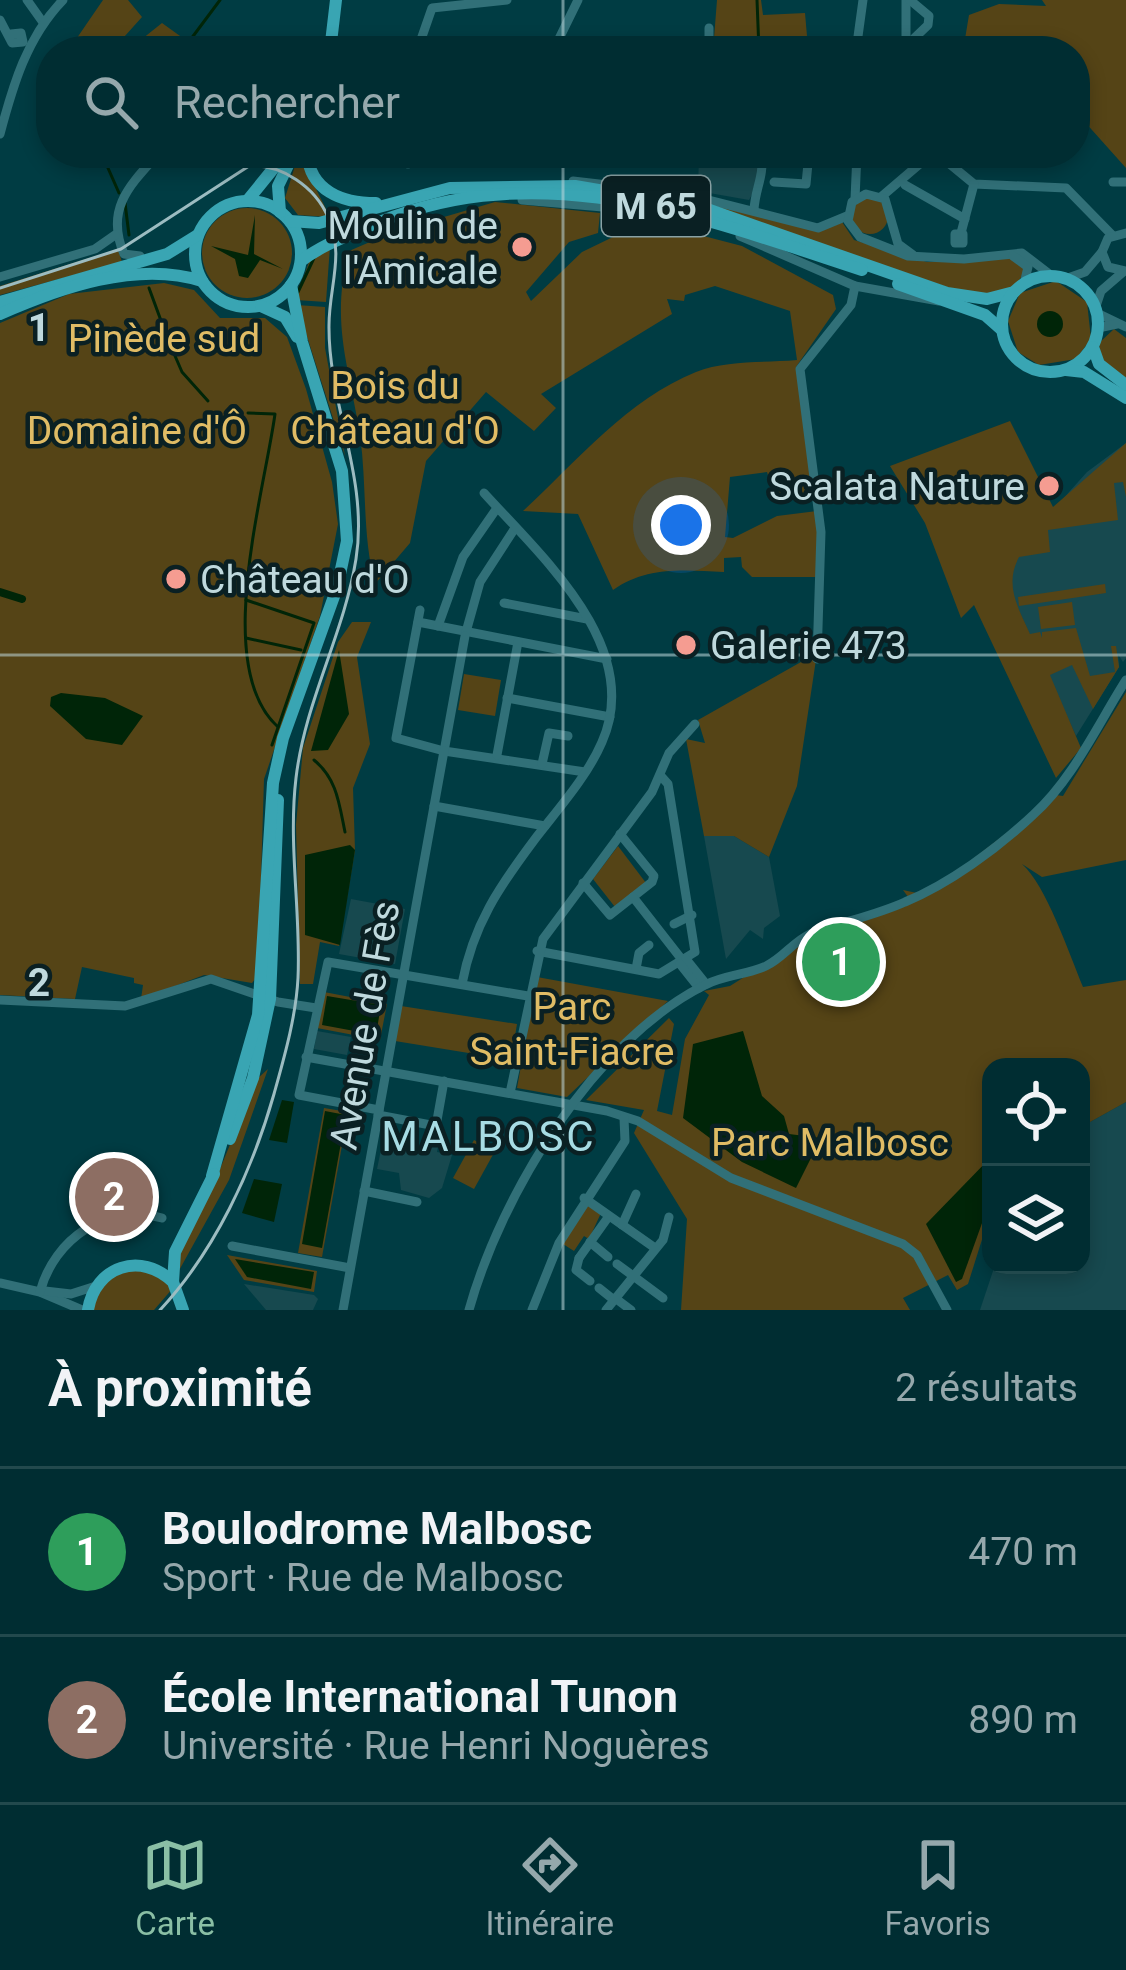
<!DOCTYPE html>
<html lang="fr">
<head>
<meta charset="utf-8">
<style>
	:root { --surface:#002d32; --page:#0e393e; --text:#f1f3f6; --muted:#95a8ac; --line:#22494d; --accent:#8abfa5 }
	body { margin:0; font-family:Roboto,sans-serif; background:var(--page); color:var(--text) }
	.controls { position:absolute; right:36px; bottom:36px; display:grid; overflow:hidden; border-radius:24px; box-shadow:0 6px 18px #0003 }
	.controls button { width:108px; height:108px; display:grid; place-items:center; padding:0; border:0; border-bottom:3px solid var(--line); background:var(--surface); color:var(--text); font:60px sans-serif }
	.you { position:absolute; left:681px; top:525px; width:42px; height:42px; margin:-30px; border:9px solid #fff; border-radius:50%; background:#1a73e8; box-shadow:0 0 0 18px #1a73e833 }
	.badge { display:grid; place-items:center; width:78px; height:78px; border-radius:50%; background:var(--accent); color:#fff; font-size:39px; font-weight:700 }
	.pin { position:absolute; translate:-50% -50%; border:6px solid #fff; box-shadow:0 3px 12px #0006 }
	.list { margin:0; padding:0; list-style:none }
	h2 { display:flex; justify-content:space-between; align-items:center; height:156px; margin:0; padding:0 48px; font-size:51px }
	h2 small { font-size:39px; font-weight:400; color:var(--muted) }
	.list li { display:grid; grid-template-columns:78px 1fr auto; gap:36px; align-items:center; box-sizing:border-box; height:168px; padding:0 48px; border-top:3px solid var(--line) }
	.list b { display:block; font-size:45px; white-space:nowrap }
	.list p { margin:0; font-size:39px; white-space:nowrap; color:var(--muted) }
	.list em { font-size:39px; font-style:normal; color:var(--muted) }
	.icon { flex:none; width:66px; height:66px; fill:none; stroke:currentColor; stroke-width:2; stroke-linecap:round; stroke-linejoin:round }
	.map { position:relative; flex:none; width:1126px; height:1310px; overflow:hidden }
	.search { position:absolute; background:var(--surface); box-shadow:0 6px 18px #0003; left:36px; right:36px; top:36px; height:132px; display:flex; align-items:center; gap:30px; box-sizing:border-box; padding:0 42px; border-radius:48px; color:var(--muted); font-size:45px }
	.sheet { height:492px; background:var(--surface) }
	nav { display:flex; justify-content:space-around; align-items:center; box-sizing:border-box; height:168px; border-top:3px solid var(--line); background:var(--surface); font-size:33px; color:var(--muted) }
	nav a { display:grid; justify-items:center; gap:6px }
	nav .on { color:var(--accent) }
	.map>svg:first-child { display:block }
	.built { fill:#17494f }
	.green { fill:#554416 }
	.water { fill:#002508 }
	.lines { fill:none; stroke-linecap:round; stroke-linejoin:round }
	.stream { stroke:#002508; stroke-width:3 }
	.canal { stroke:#002508; stroke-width:8 }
	.minor { stroke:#317078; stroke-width:9 }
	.major { stroke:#39a5b3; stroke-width:12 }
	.tram { stroke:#9cbcc1; stroke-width:3 }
	.grid { fill:none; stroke:#bfd9dd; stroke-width:3; stroke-opacity:0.55 }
	.poi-dot { fill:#f59c91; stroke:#0a2023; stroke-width:4.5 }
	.labels { text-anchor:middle; stroke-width:9; stroke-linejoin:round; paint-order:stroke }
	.shield { fill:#0a2023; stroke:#89a2a5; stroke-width:3 }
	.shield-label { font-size:36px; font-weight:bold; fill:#bfd9dd }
	.poi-label { font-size:39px; fill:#bfd9dd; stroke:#0a2023; text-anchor:end }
	.park-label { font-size:39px; fill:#e0bc65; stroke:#0a2023 }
	.street-label { font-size:39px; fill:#bfd9dd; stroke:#0a2023 }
	.neighbourhood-label { font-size:42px; letter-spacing:3px; fill:#a7dce4; stroke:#0a2023 }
	.grid-label { font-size:39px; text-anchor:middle; font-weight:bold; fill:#bfd9dd; stroke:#0a2023; stroke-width:9; stroke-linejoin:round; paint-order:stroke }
</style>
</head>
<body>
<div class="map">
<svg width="1126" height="1310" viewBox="0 0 1126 1310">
	<rect width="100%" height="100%" fill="#003c43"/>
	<g class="built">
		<polygon points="699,153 756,153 761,179 749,200 698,191"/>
		<polygon points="1126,443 1126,658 1123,662 1118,654 1119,667 1076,736 1000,569 1087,472"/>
		<polygon points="704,836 734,836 769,857 780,916 764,928 763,939 750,930 726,959"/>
		<polygon points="351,899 405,909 395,964 339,954"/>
		<polygon points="317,1031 351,1037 347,1055 314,1049"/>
		<polygon points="1126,1102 1126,1310 980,1310 995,1265 1081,1265 1081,1127"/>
		<polygon points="441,1130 437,1152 452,1155 442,1188 429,1198 401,1190 399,1173 377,1169 383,1140 427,1148 431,1131"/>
		<polygon points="244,1284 314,1295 318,1299 313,1310 266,1310"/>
	</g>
	<g class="green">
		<polygon points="103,0 128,0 142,17 116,46 120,51 68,51"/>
		<polygon points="717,0 761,0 763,15 805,13 807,36 817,51 713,51"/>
		<polygon points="1042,0 1126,0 1126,168 1075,111 1075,51 963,51 969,15 999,4 1046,6"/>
		<polygon points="162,23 187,41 178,51 127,51"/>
		<polygon points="299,153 306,153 309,175 330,217 298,215 285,198"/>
		<path d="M664 192 819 231 842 222 854 240 927 262 1013 258 1025 268C1015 300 989 293 962 292Z"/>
		<circle cx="870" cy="216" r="18"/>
		<path d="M495 202 600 213 598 233 569 242 526 292 531 301 582 252 646 221 742 246 833 295 836 309 796 367 815 491 775 498 767 472 730 477 725 537 733 538 777 516 817 511 818 577H752L742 567 741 557 724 558V572C683 570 647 566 613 590L578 514 523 511C576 462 628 399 696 372 726 360 765 363 797 360L790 311 715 286 685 295 684 301 667 299 672 314 541 394 556 408 534 431 486 392 426 461 410 543 375 584C362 535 367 485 360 435 349 366 330 322 349 251L393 232Z"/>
		<circle cx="247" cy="253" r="45"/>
		<polygon points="330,246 326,302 296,300 309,262"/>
		<polygon points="118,249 122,262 0,295 0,286"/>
		<polygon points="1056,281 1087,302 1091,339 1076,359 1039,365 1018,352 1008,321 1020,293"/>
		<polygon points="164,283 194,290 220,318 265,318 287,337 306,389 332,482 338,524 320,616 264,779 258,975 252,983 204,975 141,999 143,985 134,983 134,978 82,967 75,999 0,995 0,323 69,294"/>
		<polygon points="297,305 325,307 325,348 345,456"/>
		<polygon points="1114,329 1126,338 1126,378 1101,361 1099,343"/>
		<path d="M1010 421 1053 507 1126 443V497L1123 482 1114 483 1118 520 1048 530 1050 552 1019 557C1004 585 1018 607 1030 634L1040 632 1042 638V632L1076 628 1090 676 1115 672 1111 646H1116L1119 667 1093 709 1072 665 1050 675 1081 748 1056 778 974 605 961 618 925 523 890 466Z"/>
		<polygon points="1105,584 1106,593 1019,606 1018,597"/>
		<polygon points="1072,602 1075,625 1041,629 1038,607"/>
		<polygon points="352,622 371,622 357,657 370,744 353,788 355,850 339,946 320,942 313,984 300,984 296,825 303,748 338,642"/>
		<polygon points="817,653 797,786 769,857 734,836 704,836 686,739 705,743 698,720"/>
		<polygon points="464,674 501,680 495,716 458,710"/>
		<path d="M1126 692V860L1042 877 1022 864C1046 885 1069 953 1083 987L1126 980V1102L1081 1127V1067H991V1211L968 1284 957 1290 948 1275 903 1298 910 1310H681L687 1219 634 1133 644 1110 586 1100 669 1018 674 1024 657 1111 672 1115 685 1039 709 995 704 991 730 986 798 943 911 901 903 890 926 895 1056 795 1063 796Z"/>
		<polygon points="618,846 646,883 615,907 593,879"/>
		<polygon points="537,977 668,1001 567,1097 517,1088"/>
		<polygon points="324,992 387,1004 380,1040 317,1028"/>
		<polygon points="401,1006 517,1024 511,1060 395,1041"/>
		<polygon points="268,1069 229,1180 176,1276 177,1253 215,1181 257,1079"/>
		<polygon points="324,1108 348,1112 322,1257 298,1253"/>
		<polygon points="474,1140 495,1151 474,1189 453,1178"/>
		<polygon points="587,1203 601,1213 589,1239 584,1236 574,1251 563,1244"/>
		<polygon points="227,1255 317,1271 314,1292 244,1280"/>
		<polygon points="122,1270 150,1270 173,1288 154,1310 92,1310 99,1287"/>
	</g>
	<g class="water">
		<polygon points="255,215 254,254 283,269 260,260 248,278 239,276 235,259 211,246 248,255"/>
		<circle cx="1050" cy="324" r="13"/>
		<polygon points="339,650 349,714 328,750 311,751"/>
		<polygon points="61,693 105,698 143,716 122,745 86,739 50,706 51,697"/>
		<polygon points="350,845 355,850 340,945 305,935 305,855"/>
		<polygon points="327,996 381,1005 376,1035 322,1025"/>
		<polygon points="743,1031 762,1096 784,1116 789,1134 821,1138 796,1188 742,1162 683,1118 693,1044"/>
		<polygon points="282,1100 294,1102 287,1143 269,1140"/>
		<polygon points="325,1111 346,1115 322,1248 302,1244"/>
		<polygon points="991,1157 991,1198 962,1279 956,1282 926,1224"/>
		<polygon points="254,1179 282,1184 274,1222 242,1213"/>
		<polygon points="235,1259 314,1272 311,1289 247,1277"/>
	</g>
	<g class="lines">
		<g class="stream">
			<polyline points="757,0 759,51"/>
			<polyline points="182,51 220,0"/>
			<polyline points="110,153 104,159 119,193"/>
			<polyline points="125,203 129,235"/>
			<polyline points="149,288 167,337"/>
			<polyline points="298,292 314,258"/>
			<polyline points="169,342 182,372 208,401"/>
			<path d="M248 413 275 414C264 494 212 668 278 727"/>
			<polyline points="246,600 314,623 272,745"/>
			<polyline points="246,638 301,650"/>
			<path d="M314 760C337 779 339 803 345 832"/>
		</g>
		<polyline class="canal" points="0,592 22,599"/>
		<g class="minor">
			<polyline points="27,0 42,21"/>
			<polyline points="906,0 906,49"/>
			<polyline points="0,20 12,43 23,42 21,33 11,34"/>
			<polyline points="332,45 370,51"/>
			<polyline points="906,46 928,25 929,16 910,0"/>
			<polyline points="417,51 432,8 507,0"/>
			<polyline points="553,51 578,0"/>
			<polyline points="709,51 709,28"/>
			<polyline points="856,51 863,0"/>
			<path d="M0 134C13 85 27 37 63 0"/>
			<polyline points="408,153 408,164"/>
			<polyline points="940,156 974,184 1066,188 1112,235"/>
			<polyline points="573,181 685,194 818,228 847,216"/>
			<polyline points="774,182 806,184 809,153"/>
			<polyline points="1113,182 1126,182"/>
			<polyline points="905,185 965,219"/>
			<polyline points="881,197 929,156"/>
			<polyline points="855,199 857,153"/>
			<polyline points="522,200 637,210"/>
			<path d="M754 210C755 188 765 176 761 153"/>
			<polyline points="961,233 974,184"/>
			<polyline points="1126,233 1108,238 1102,252 1108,267 1126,271"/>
			<rect x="955" y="234" width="8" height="9"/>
			<polyline points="740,236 855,286 939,301"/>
			<polyline points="913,255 898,244 885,199 866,194 852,202 848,221 860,237 908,256 964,259 1022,253 1052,276"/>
			<path d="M140 256 124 254C105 209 129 186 159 153"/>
			<polyline points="1013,256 1028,267 1024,284"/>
			<polyline points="0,277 95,249 115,235"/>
			<polyline points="1065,279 1085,272 1102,252"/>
			<polyline points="1095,309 1101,291 1123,272"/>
			<polyline points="1097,313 1126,327"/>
			<polyline points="1098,328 1117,324"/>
			<polyline points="504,603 587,619"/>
			<polyline points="420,610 396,738 444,751 585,772"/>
			<polyline points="418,622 607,659"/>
			<polyline points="438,626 463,557 497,508"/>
			<polyline points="466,632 480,582 515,528"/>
			<polyline points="817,659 821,532 800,369 851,305 855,286"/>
			<polyline points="507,698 610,717"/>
			<polyline points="445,746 465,636"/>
			<polyline points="497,755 518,642"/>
			<polyline points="542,764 549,733 568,736"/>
			<polyline points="434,806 545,826"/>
			<polyline points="583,883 610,915 652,882 654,876 620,834"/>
			<polyline points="633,897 683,961"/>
			<polyline points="674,924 692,915"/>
			<polyline points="537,951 659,974 695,952 668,784 660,775"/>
			<polyline points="686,959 706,984"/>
			<polyline points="680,964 699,988"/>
			<polyline points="636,969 639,953 649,945"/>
			<path d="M462 984C473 925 499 887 535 839 558 809 587 777 602 742 644 647 541 556 484 493"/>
			<polyline points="0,1000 125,1006 211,979 278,1002 316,1008"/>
			<polyline points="306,1057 607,1111 638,1121 731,1178 903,1244 917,1255 947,1310"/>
			<polyline points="510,1093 543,939 652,792 669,753 695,724"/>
			<polyline points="379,1110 299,1095 328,962 528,996"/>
			<polyline points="378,1115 436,1126 444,1081"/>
			<polyline points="364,1191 417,1202"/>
			<polyline points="584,1198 655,1248"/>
			<polyline points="622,1225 636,1194"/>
			<polyline points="590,1242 608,1257"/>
			<polyline points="232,1246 350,1268"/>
			<polyline points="579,1258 609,1216"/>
			<polyline points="579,1258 576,1270 590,1281"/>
			<polyline points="617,1264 663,1298"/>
			<polyline points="0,1283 40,1292 82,1310"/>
			<polyline points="599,1288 614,1300"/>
			<polyline points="45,1291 71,1294 96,1286"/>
			<path d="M40 1292C54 1239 107 1202 162 1218"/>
			<polyline points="615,1298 631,1310"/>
			<polyline points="343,1310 444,751"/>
			<path d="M469 1310C501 1195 594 1040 705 985 724 975 746 975 766 966 783 958 794 941 810 934 841 922 874 916 905 902 949 884 998 848 1033 815 1073 779 1098 724 1126 680"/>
			<polyline points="532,1310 559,1243 625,1141 624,1118"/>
			<polyline points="606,1310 663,1240 669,1217"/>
		</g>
		<g class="major">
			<polyline points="330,51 336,0"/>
			<path d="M307 153C310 191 342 203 376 203"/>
			<circle cx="248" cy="254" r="53"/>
			<polyline points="247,201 286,153"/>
			<polyline points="280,212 278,186 294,153"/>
			<polyline points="290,221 319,223 450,188 575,186 704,208 947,293 987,299 1014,292"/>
			<path d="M301 261C321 246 342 238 365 228 536 152 697 216 862 270"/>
			<circle cx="1050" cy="324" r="48"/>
			<polyline points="898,284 985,315 1002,330"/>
			<polyline points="0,302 167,254 196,236"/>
			<polyline points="261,306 285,317 297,337"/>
			<path d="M0 314C59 288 137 260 202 281"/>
			<polyline points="1093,347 1099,364 1126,385"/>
			<polyline points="1066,370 1084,372 1126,398"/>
			<polyline points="230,1139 253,1078 270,999 278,800"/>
			<polyline points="212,1176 258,1015 273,783 283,738 337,588 347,541 342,471 302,342 291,285"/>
			<polyline points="173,1282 175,1252 214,1174"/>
			<path d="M88 1310C95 1266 141 1251 173 1282L183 1310"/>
		</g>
		<path class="tram" d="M0 288 121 249 249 166C282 164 315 187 328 217 345 254 329 287 329 325 328 404 369 478 356 559 344 634 305 701 296 778 288 845 301 912 298 978 296 1017 284 1058 274 1094 252 1171 215 1251 160 1310"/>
	</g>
	<path class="grid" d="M563 0V51M563 153V1310M0 655H1126"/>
	<g class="poi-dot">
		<circle cx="522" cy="247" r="12"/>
		<circle cx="1049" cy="486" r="12"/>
		<circle cx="176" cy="579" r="12"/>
		<circle cx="686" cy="645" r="12"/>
	</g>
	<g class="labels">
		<rect class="shield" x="602" y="176" width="108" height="60" rx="9"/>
		<g class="shield-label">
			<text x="656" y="219">M 65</text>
		</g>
		<g class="poi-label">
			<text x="498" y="239">Moulin de<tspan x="498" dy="45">l'Amicale</tspan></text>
			<text x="1025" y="500">Scalata Nature</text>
			<text x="200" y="593" text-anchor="start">Château d'O</text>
			<text x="710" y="659" text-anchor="start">Galerie 473</text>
		</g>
		<g class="park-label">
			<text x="164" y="352">Pinède sud</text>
			<text x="395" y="399">Bois du<tspan x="395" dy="45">Château d'O</tspan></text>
			<text x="137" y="444">Domaine d'Ô</text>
			<text x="572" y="1020">Parc<tspan x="572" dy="45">Saint-Fiacre</tspan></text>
			<text x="830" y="1156">Parc Malbosc</text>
		</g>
		<g class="street-label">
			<text transform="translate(364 1025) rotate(-80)" y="14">Avenue de Fès</text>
		</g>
		<g class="neighbourhood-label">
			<text x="489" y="1151">MALBOSC</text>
		</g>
	</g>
	<g class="grid-label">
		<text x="39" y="341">1</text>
		<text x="39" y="996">2</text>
	</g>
</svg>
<div class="controls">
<button><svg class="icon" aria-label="locate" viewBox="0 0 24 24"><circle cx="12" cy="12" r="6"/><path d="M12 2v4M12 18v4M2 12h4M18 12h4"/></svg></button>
<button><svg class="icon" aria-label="layers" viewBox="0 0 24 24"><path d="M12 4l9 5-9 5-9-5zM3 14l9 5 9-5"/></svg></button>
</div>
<div class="you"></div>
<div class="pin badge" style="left:841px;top:962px;background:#2e9e5b">1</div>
<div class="pin badge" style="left:114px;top:1197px;background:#8d6e63">2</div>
<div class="search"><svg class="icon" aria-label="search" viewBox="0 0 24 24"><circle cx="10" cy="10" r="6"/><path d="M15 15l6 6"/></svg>Rechercher</div>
</div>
<section class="sheet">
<h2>À proximité<small>2 résultats</small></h2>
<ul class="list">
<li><span class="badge" style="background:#2e9e5b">1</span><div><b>Boulodrome Malbosc</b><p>Sport · Rue de Malbosc</p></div><em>470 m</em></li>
<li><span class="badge" style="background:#8d6e63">2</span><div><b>École International Tunon</b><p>Université · Rue Henri Noguères</p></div><em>890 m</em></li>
</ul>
</section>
<nav>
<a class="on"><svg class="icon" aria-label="map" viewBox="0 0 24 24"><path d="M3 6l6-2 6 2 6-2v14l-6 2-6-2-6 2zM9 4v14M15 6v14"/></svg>Carte</a>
<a><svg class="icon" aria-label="directions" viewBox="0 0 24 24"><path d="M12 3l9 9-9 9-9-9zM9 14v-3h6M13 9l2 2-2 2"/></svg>Itinéraire</a>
<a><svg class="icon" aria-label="saved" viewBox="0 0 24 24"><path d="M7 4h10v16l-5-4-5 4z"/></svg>Favoris</a>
</nav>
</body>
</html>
